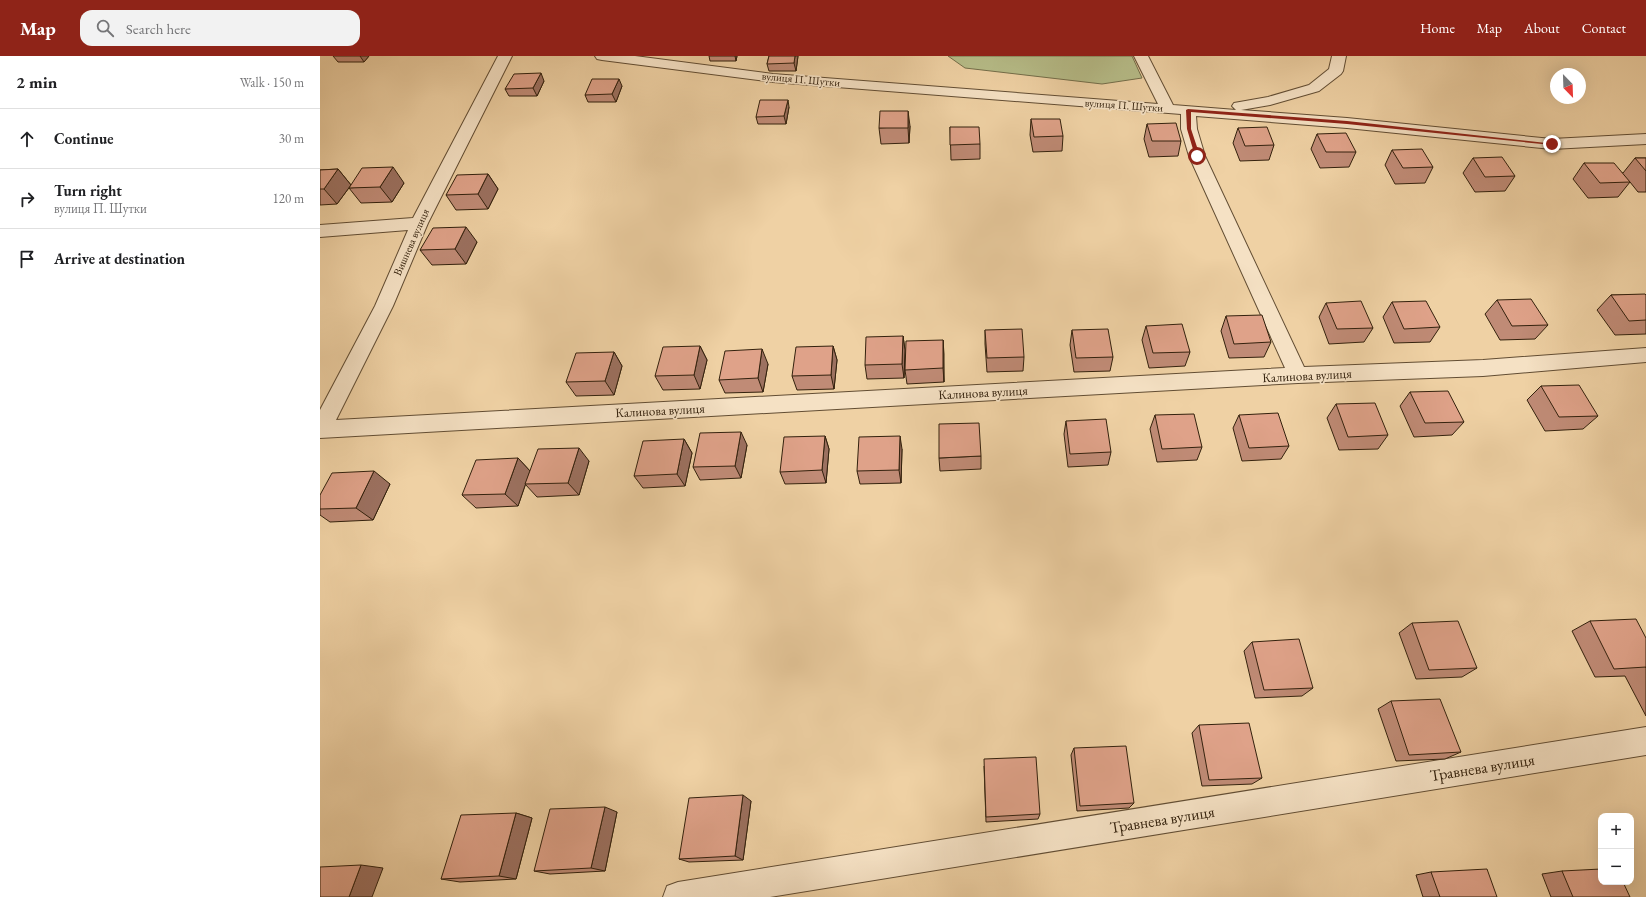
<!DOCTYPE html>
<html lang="en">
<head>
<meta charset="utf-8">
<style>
	:root { --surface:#fff; --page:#f2f2f2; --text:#202124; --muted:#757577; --line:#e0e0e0; --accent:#8f2418 }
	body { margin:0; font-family:"EB Garamond",serif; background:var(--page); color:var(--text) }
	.controls { position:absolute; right:12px; bottom:12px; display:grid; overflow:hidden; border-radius:8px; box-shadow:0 4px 16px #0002 }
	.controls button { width:36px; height:36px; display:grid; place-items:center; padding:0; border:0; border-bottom:1px solid var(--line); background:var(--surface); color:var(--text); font:20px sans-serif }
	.compass { position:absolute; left:1230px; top:12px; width:36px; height:36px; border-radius:50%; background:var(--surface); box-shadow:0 4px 16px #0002; rotate:157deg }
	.stop { position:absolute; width:12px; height:12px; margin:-9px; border:3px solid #8f2418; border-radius:50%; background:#fff }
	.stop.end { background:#8f2418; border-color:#fff; box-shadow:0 1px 4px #0008 }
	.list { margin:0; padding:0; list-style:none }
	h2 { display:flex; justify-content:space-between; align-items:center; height:52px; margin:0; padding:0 16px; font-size:17px }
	h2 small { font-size:13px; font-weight:400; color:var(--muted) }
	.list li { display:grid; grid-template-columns:26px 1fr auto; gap:12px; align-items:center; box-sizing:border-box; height:60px; padding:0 16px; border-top:1px solid var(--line) }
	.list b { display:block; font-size:15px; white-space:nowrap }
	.list p { margin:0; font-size:13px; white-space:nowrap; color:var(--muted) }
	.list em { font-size:13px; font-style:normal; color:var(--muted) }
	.icon { flex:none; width:22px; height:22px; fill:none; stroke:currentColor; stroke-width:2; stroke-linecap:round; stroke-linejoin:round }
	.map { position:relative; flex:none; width:1326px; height:841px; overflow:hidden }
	header { display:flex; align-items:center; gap:24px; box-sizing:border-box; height:56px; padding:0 20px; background:var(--accent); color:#fff }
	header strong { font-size:19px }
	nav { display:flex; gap:22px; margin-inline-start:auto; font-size:14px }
	.search { width:280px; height:36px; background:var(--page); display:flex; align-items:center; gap:10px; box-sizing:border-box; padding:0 14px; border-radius:12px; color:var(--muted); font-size:15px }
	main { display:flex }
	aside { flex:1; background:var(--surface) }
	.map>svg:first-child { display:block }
	.green { fill:#b6bc88; stroke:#746e4a }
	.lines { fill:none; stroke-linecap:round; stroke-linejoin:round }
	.minor-casing { stroke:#624d33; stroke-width:2 }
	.minor { fill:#f5e1c4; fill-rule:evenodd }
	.wall { fill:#c08b76; stroke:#33210d }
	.shaded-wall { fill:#9c7160; stroke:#33210d }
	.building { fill:#dfa289; stroke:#33210d }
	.route { fill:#8f2418 }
	.labels { text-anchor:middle; stroke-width:3.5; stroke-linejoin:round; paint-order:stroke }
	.far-street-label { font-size:11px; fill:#33210d; stroke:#f5e1c4 }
	.street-label { font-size:13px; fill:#33210d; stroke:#f5e1c4 }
	.near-street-label { font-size:16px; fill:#33210d; stroke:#f5e1c4 }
</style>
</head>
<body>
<header>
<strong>Map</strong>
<div class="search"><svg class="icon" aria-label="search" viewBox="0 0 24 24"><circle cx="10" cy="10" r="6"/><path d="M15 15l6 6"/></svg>Search here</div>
<nav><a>Home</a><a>Map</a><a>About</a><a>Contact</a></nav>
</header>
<main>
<aside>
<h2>2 min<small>Walk · 150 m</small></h2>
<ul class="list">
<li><svg class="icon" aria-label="ahead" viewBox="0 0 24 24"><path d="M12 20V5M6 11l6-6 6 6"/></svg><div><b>Continue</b></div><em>30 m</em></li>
<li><svg class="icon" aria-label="right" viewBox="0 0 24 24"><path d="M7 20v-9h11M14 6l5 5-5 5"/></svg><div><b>Turn right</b><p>вулиця П. Шутки</p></div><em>120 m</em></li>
<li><svg class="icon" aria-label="arrive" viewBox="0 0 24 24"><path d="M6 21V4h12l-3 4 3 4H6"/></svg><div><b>Arrive at destination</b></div></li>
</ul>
</aside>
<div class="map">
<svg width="1326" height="841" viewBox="0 0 1326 841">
	<rect width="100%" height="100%" fill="#efd1a4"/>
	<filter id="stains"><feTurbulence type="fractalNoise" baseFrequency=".005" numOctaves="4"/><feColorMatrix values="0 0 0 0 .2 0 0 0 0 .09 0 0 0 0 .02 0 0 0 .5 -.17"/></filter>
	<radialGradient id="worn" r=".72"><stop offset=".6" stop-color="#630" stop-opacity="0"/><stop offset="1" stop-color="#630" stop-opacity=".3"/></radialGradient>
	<polygon class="green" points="628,0 812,0 822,22 782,28 645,12"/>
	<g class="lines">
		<g class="minor-casing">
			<g id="minor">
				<polygon points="178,0 192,0 108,167 73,250 16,364 965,312 869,100 861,73 861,58 453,26 282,4 277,3 275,0 315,0 453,18 838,48 814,0 828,0 853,49 916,54 912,50 914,47 948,41 989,29 1009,13 1012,0 1026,0 1023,15 1021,18 999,35 950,49 921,54 1027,62 1232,83 1326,78 1326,88 1232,93 1027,72 876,60 877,73 885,100 984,311 1163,304 1326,292 1326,306 1163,320 978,327 0,382 0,354 55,250 88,174 0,181 0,169 93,162"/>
				<polygon points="1326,671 1326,699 450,841 343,841 347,830 358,826"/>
			</g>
		</g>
		<use href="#minor" class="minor"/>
	</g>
	<g class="wall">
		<polygon points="13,0 49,0 44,6 18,6"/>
		<polygon points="389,0 417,0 416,5 390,5"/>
		<polygon points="449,0 478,0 476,15 449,15 447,8"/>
		<polygon points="224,25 217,40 189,40 185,33"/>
		<polygon points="302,30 296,46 268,46 265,39"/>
		<polygon points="469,51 466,68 438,68 436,61"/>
		<polygon points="711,63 743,80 742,95 713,96 710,79"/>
		<polygon points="827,68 861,85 858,100 829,101 824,83"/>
		<polygon points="590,70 589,87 561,88 559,72"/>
		<polygon points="630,71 660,88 660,103 631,104"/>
		<polygon points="918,72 954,89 949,104 920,105 913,87"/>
		<polygon points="997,78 1036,96 1029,111 1000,112 991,93"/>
		<polygon points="1072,94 1113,111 1105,127 1075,128 1065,109"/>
		<polygon points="1153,102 1195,120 1185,135 1155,136 1143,117"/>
		<polygon points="1315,102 1326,102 1326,136 1318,136 1310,126 1298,141 1268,142 1253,123 1264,107 1303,117"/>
		<polygon points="18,113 31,129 17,148 0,149 0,114"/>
		<polygon points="168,118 178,133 168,153 136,154 126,139"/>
		<polygon points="84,127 72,146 41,147 29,132"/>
		<polygon points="157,186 146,208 112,209 100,194"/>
		<polygon points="1291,239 1326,239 1326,278 1295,279 1277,254"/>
		<polygon points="1177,244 1228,269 1215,283 1180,284 1165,258"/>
		<polygon points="1072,246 1120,271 1110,286 1074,287 1063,261"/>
		<polygon points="1006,247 1053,272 1044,286 1009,288 999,261"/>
		<polygon points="906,260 951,286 944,301 909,302 901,275"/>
		<polygon points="826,270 870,296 865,310 829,312 822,284"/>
		<polygon points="665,274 704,301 703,315 667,316 665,288"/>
		<polygon points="752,274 793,301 790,315 754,316 750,289"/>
		<polygon points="583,280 585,294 584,322 547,323 545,309"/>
		<polygon points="623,284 624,326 587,328 585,314"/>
		<polygon points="380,290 387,304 380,333 343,334 335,320"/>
		<polygon points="513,290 517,304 514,333 477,334 472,320"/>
		<polygon points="294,296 302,310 294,339 256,340 246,326"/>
		<polygon points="448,308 443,336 405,337 399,324"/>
		<polygon points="1221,330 1278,360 1263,373 1225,375 1207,344"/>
		<polygon points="1090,336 1144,366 1132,379 1094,381 1080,350"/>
		<polygon points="1016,348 1068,379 1058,393 1019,394 1007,362"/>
		<polygon points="835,359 882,391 877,404 837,406 830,373"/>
		<polygon points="919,359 969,390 961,403 922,405 913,372"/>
		<polygon points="746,365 791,396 788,409 748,411 744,378"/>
		<polygon points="505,380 509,393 506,427 465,428 460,416"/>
		<polygon points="364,383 372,397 365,430 323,432 314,420"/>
		<polygon points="427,389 421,422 380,424 373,411"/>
		<polygon points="582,393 581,427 540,428 537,415"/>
		<polygon points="661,400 661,413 620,415 619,402"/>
		<polygon points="198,402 210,415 198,450 156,452 142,439"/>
		<polygon points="269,405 259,439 217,441 205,428"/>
		<polygon points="70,428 53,464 10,466 0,459 0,439"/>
		<polygon points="1270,565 1326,582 1326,660 1305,620 1275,621 1252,575"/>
		<polygon points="1092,567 1157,612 1142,621 1096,623 1079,577"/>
		<polygon points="932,586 993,632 982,640 935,642 924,595"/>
		<polygon points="1071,645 1141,696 1125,703 1076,705 1058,653"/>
		<polygon points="879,669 942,722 932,728 882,730 872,677"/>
		<polygon points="754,692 814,747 809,752 757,755 751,699"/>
		<polygon points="664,710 720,758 718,763 666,766"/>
		<polygon points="431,745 423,804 369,806 359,803"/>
		<polygon points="297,756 285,815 230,818 214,815"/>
		<polygon points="196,757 212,762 196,823 140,826 121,823"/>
		<polygon points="1242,815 1310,841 1231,841 1222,818"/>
		<polygon points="1111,816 1177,841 1103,841 1096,819"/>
	</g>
	<g class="shaded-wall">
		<polygon points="40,0 49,0 44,6"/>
		<polygon points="415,0 417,0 416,5"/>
		<polygon points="475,0 478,0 476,15 474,7"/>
		<polygon points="221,17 224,25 217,40 213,32"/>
		<polygon points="299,23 302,30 296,46 292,38"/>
		<polygon points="468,44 469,51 466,68 464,60"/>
		<polygon points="588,55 590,70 589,87 588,72"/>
		<polygon points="73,111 84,127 72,146 60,131"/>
		<polygon points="18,113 31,129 17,148 4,133"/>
		<polygon points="168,118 178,133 168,153 158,138"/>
		<polygon points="146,171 157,186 146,208 135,193"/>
		<polygon points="583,280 585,294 584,322 582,308"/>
		<polygon points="623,284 624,298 624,326 623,312"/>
		<polygon points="380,290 387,304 380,333 374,319"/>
		<polygon points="513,290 517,304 514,333 511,319"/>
		<polygon points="442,293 448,308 443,336 438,322"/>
		<polygon points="294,296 302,310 294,339 285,325"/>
		<polygon points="421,376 427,389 421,422 415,410"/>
		<polygon points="505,380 509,393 506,427 502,414"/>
		<polygon points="580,380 582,393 581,427 579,414"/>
		<polygon points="364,383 372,397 365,430 357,418"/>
		<polygon points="259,392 269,405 259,439 248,427"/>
		<polygon points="198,402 210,415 198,450 185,438"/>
		<polygon points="54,415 70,428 53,464 36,452"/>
		<polygon points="423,739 431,745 423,804 415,800"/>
		<polygon points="285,751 297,756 285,815 271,812"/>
		<polygon points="196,757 212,762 196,823 179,820"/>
		<polygon points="41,809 63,812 52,841 29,841"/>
	</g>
	<g class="building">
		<polygon points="449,0 475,0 474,7 447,8"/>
		<polygon points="221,17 213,32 185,33 194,18"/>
		<polygon points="272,23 299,23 292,38 265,39"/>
		<polygon points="440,44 468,44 464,60 436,61"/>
		<polygon points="560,55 588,55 588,72 559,72"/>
		<polygon points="711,63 740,63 743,80 714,81"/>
		<polygon points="856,67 861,85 832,85 827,68"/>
		<polygon points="630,71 659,71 660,88 630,89"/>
		<polygon points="947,71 954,89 925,90 918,72"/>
		<polygon points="1026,77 1036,96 1006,96 997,78"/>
		<polygon points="1102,93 1113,111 1083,112 1072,94"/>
		<polygon points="1182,101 1195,120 1165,121 1153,102"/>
		<polygon points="1315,102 1326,102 1326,115"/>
		<polygon points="1264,107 1294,107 1310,126 1280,127"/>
		<polygon points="73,111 60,131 29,132 42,112"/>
		<polygon points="18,113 4,133 0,133 0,114"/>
		<polygon points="168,118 158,138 126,139 137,119"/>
		<polygon points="146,171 135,193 100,194 113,172"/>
		<polygon points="1325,238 1326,239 1326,264 1309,265 1291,239"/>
		<polygon points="1211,243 1228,269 1192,270 1177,244"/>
		<polygon points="1041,245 1053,272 1017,273 1006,247"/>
		<polygon points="1106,245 1120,271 1084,273 1072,246"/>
		<polygon points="942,259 951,286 914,288 906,260"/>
		<polygon points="862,268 870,296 833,297 826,270"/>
		<polygon points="702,273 704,301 667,302 665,274"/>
		<polygon points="788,273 793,301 756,302 752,274"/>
		<polygon points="583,280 582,308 545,309 546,281"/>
		<polygon points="623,284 623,312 585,314 586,285"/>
		<polygon points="380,290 374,319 335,320 343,291"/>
		<polygon points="513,290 511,319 472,320 476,291"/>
		<polygon points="442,293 438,322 399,324 405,295"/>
		<polygon points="294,296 285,325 246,326 256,297"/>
		<polygon points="1259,329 1278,360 1239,361 1221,330"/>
		<polygon points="1128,335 1144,366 1105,367 1090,336"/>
		<polygon points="1055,347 1068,379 1028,381 1016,348"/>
		<polygon points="958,357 969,390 929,392 919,359"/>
		<polygon points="874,358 882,391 842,393 835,359"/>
		<polygon points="786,363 791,396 750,398 746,365"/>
		<polygon points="659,367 661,400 619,402 619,368"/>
		<polygon points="421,376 415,410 373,411 380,377"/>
		<polygon points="505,380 502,414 460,416 464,381"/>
		<polygon points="580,380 579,414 537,415 539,381"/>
		<polygon points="364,383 357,418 314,420 323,385"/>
		<polygon points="259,392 248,427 205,428 218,393"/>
		<polygon points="198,402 185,438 142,439 156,404"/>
		<polygon points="54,415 36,452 0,453 0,439 12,417"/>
		<polygon points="1316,563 1326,582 1326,612 1326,611 1294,613 1270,565"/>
		<polygon points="1138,565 1157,612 1109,614 1092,567"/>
		<polygon points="979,583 993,632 944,634 932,586"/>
		<polygon points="1120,643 1141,696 1089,699 1071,645"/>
		<polygon points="929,667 942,722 889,724 879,669"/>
		<polygon points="806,690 814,747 760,750 754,692"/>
		<polygon points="716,701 720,758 666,761 664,703"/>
		<polygon points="423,739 415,800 359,803 369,742"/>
		<polygon points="285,751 271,812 214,815 230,753"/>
		<polygon points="196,757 179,820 121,823 141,759"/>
		<polygon points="41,809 29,841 0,841 0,811"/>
		<polygon points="1167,813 1177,841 1120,841 1111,816"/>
		<polygon points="1281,813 1281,826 1303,826 1310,841 1253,841 1242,815"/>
	</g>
	<polygon class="route" points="868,53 1027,65 1235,88 1232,89 1027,68 871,56 871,73 880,100 877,102 875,100 867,73 866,54"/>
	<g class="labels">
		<g class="far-street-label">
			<text transform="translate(481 23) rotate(5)" y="4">вулиця П. Шутки</text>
			<text transform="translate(804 49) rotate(4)" y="4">вулиця П. Шутки</text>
			<text transform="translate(91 186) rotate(-66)" y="4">Вишнева вулиця</text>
		</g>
		<g class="street-label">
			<text transform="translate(987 319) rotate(-3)" y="5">Калинова вулиця</text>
			<text transform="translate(663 336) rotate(-3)" y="5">Калинова вулиця</text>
			<text transform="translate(340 354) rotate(-3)" y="5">Калинова вулиця</text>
		</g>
		<g class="near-street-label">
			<text transform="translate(1162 711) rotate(-9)" y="6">Травнева вулиця</text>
			<text transform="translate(842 763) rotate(-9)" y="6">Травнева вулиця</text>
		</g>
	</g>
	<rect width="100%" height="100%" filter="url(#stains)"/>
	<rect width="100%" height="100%" fill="url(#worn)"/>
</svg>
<div class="controls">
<button>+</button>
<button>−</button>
</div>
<svg class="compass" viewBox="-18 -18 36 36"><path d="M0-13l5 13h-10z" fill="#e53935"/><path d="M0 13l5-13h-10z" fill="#757577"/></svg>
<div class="stop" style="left:877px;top:100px"></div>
<div class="stop end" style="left:1232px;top:88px"></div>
</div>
</main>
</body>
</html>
